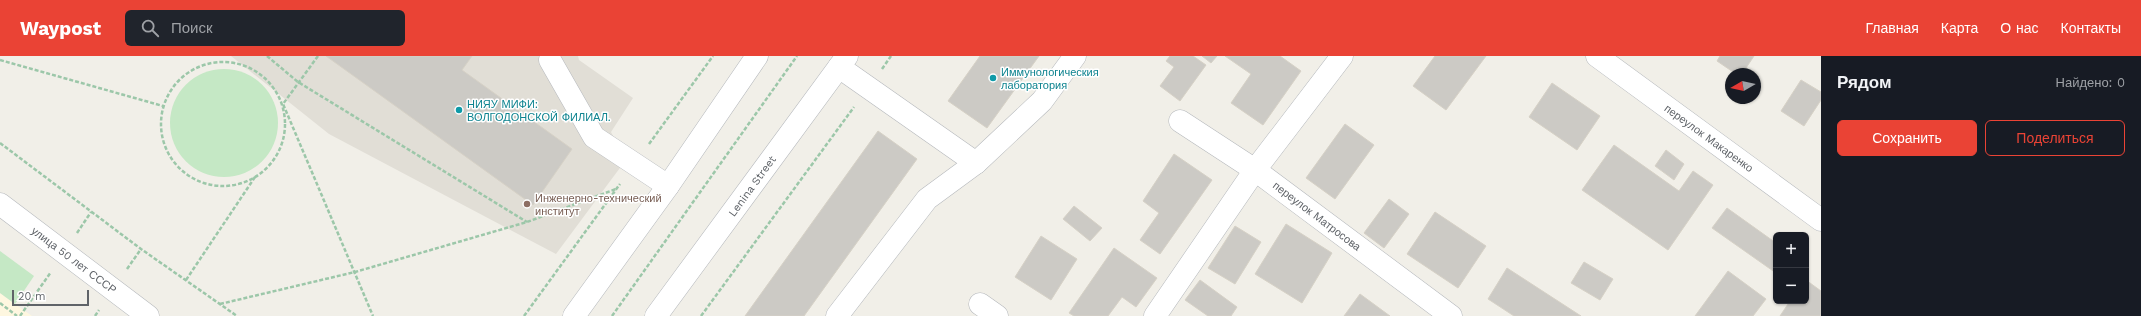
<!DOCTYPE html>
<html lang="ru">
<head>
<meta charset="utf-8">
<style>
	:root { --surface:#171b24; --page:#20242c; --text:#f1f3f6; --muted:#9ea1a6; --line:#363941; --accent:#ea4335 }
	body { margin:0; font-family:"Work Sans",sans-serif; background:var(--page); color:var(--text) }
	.controls { position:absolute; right:12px; bottom:12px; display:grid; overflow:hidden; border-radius:6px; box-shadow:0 1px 3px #0004 }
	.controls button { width:36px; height:36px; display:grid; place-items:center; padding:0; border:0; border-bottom:1px solid var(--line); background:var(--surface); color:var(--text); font:20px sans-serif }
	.compass { position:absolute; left:1725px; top:12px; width:36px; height:36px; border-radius:50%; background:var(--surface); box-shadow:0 1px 3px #0004; rotate:261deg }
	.scale { position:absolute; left:12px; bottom:10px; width:77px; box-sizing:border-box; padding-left:4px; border:2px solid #5f6368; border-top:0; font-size:11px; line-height:14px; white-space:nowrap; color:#5f6368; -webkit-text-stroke:3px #fff; paint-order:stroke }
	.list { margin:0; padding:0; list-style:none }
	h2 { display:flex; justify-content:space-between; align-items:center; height:52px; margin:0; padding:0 16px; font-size:17px }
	h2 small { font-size:13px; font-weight:400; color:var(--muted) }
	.actions { display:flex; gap:8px; padding:12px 16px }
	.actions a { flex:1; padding:9px 0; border:1px solid var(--accent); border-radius:6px; text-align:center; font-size:14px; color:var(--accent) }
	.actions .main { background:var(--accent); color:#fff }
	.icon { flex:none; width:22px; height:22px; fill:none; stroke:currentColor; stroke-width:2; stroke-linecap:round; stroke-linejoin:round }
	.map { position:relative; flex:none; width:1821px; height:260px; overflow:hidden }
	header { display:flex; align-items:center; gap:24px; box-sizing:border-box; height:56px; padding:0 20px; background:var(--accent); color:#fff }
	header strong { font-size:19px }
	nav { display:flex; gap:22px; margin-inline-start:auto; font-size:14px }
	.search { width:280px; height:36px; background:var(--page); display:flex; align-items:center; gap:10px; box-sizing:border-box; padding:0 14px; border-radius:6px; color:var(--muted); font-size:15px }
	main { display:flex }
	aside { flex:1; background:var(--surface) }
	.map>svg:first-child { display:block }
	.commercial { fill:#fef7e0 }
	.education { fill:#e1ded6 }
	.grass { fill:#c5e8c5 }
	.building { fill:#cccac5; stroke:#d6d1c6 }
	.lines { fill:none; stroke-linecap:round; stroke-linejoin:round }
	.minor-casing { stroke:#b5b8bc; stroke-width:23 }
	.path { stroke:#9cc7a9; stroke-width:2.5; stroke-dasharray:4 2; stroke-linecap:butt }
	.minor { stroke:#fff; stroke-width:22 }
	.culture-dot { fill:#0f9aa8; stroke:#fff; stroke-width:1.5 }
	.education-dot { fill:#8d6e63; stroke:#fff; stroke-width:1.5 }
	.labels { text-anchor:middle; stroke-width:3; stroke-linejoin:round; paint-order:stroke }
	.culture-label { font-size:11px; fill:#0d838f; stroke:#fff; text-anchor:start }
	.street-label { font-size:11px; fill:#5f6368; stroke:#fff }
	.education-label { font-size:11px; fill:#785e54; stroke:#fff; text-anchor:start }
</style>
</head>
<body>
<header>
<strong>Waypost</strong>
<div class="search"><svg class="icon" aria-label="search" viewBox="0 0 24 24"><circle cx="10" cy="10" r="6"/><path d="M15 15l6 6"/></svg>Поиск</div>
<nav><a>Главная</a><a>Карта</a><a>О нас</a><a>Контакты</a></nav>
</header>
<main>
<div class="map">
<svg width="1821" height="260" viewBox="0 0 1821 260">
	<rect width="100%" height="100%" fill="#f1efe8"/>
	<polygon class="commercial" points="0,237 15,248 32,260 0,260"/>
	<polygon class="education" points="231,0 578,0 579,4 633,42 611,76 615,84 631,97 556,198 329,78"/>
	<g class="grass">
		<circle cx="224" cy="67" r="54"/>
		<polygon points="0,195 34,220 15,248 0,237"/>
	</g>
	<g class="building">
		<polygon points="326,0 472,0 462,14 572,93 533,149"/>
		<polygon points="980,0 1039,0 987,72 948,45"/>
		<polygon points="1170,0 1193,0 1206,9 1180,45 1160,30 1174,11 1166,5"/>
		<polygon points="1202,0 1217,0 1211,7"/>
		<polygon points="1225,0 1280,0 1301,15 1263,69 1231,47 1251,18"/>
		<polygon points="1435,0 1486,0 1446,54 1413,30"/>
		<polygon points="1720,0 1754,0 1742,18 1736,18 1717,5"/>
		<polygon points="1801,24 1821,36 1821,44 1804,70 1781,55"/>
		<polygon points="1552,27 1600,60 1577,94 1529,61"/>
		<polygon points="1345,68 1374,89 1335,143 1306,122"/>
		<polygon points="878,75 917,103 804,260 745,260"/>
		<polygon points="1614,89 1679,135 1693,115 1713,129 1668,194 1582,134"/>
		<polygon points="1666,94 1684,108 1674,124 1655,110"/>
		<polygon points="1174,98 1212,124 1160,198 1140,184 1159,157 1143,145"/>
		<polygon points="1389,143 1409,158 1384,192 1364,177"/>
		<polygon points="1074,150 1102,172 1090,185 1063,163"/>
		<polygon points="1727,152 1776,187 1776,217 1712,172"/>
		<polygon points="1435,156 1486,190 1458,232 1407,198"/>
		<polygon points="1286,168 1332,197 1302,247 1255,218"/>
		<polygon points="1235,170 1261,186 1235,228 1208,212"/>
		<polygon points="1041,180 1077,203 1051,244 1015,221"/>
		<polygon points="1114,192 1157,222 1136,251 1122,241 1108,260 1074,260 1069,257"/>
		<polygon points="1584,206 1613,223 1600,244 1571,227"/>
		<polygon points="1507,212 1581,260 1514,260 1488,243"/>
		<polygon points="1728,215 1766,243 1753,260 1695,260"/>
		<polygon points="1200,224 1237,251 1231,260 1208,260 1185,244"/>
		<polygon points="1806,224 1821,235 1821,260 1780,260 1790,245 1806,245"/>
		<polygon points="1360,238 1390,260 1344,260"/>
	</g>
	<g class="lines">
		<g class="minor-casing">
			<g id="minor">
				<polyline points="1597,0 1821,164"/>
				<polyline points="550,4 594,81 668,130"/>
				<polyline points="839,11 976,107"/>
				<polyline points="1180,65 1255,114 1451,260"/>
				<polyline points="0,148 148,260"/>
				<polyline points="980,248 997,260"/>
				<polyline points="574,260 668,130 757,0"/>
				<polyline points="656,260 847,0"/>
				<polyline points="837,260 927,143 976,107 1042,45 1075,0"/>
				<polyline points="1155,260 1255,114 1342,0"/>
			</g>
		</g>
		<g class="path">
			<polyline points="267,0 298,26 527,166"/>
			<polyline points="318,0 283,48 373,260"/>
			<polyline points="0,4 163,50"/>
			<circle cx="223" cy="68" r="62"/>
			<polyline points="882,13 891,0"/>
			<polyline points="0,87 141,193 237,260"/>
			<polyline points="649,88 713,0"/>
			<polyline points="77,177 91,156"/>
			<polyline points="127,213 141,193"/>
			<polyline points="186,224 255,121"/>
			<polyline points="0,247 17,260"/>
			<polyline points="220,248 355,216 527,166 616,133"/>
			<polyline points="20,260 51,216"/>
			<polyline points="95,260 99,254"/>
			<polyline points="524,260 620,128"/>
			<polyline points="612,260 797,0"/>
			<polyline points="701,260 854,51"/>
		</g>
		<use href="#minor" class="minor"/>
	</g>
	<g class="culture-dot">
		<circle cx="993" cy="22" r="4"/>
		<circle cx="459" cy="54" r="4"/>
	</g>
	<circle class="education-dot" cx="527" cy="148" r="4"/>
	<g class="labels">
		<g class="culture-label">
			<text x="1001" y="20">Иммунологическия<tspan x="1001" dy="13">лаборатория</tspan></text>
			<text x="467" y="52">НИЯУ МИФИ:<tspan x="467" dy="13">ВОЛГОДОНСКОЙ ФИЛИАЛ.</tspan></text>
		</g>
		<g class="street-label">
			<text transform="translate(1709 82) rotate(36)" y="4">переулок Макаренко</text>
			<text transform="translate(752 130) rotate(-54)" y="4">Lenina Street</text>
			<text transform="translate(1317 160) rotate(37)" y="4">переулок Матросова</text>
			<text transform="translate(74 204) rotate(37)" y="4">улица 50 лет СССР</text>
		</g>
		<g class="education-label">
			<text x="535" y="146">Инженерно-технический<tspan x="535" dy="13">институт</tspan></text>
		</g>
	</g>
</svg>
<div class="controls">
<button>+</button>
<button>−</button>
</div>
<svg class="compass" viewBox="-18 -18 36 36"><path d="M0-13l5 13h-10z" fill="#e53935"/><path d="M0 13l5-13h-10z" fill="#9ea1a6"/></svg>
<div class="scale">20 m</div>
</div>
<aside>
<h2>Рядом<small>Найдено: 0</small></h2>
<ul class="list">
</ul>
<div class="actions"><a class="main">Сохранить</a><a>Поделиться</a></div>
</aside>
</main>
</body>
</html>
